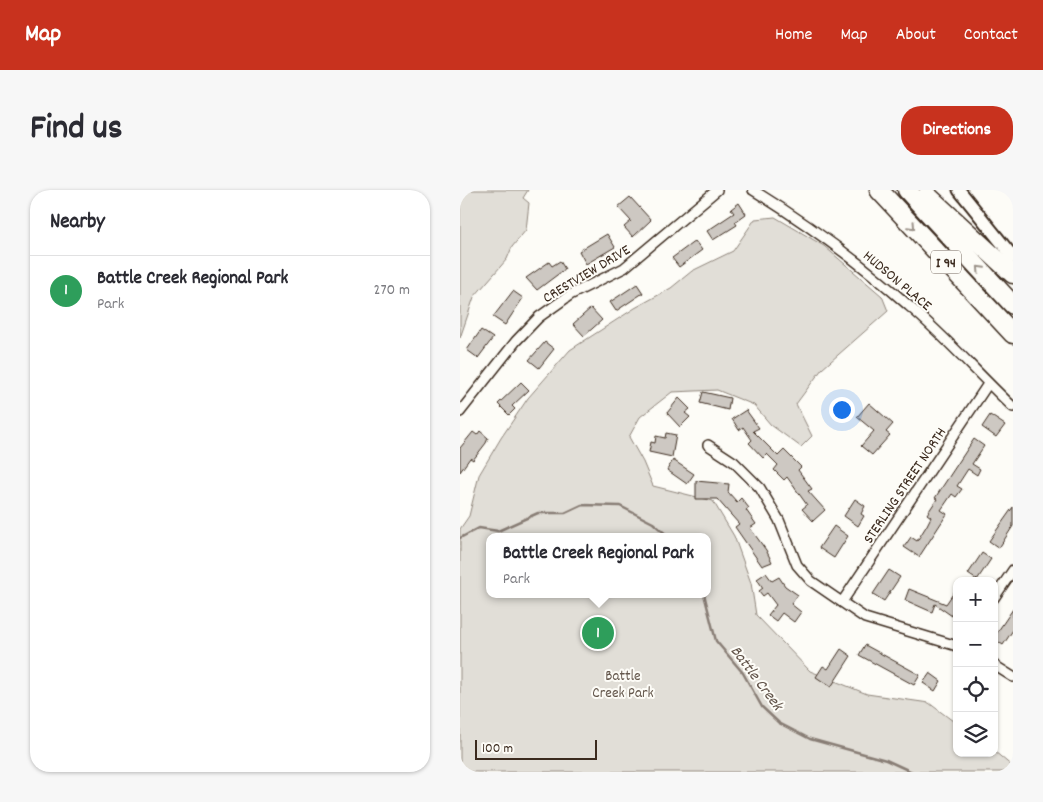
<!DOCTYPE html>
<html lang="en">
<head>
<meta charset="utf-8">
<style>
	:root { --surface:#fff; --page:#f7f7f7; --text:#2b2b33; --muted:#7c7c81; --line:#e1e1e2; --accent:#c8321e }
	body { margin:0; font-family:Dekko,sans-serif; background:var(--page); color:var(--text) }
	.controls { position:absolute; right:15px; bottom:15px; display:grid; overflow:hidden; border-radius:10px; box-shadow:0 1px 4px #0004 }
	.controls button { width:45px; height:45px; display:grid; place-items:center; padding:0; border:0; border-bottom:1px solid var(--line); background:var(--surface); color:var(--text); font:25px sans-serif }
	.scale { position:absolute; left:15px; bottom:12px; width:122px; box-sizing:border-box; padding-left:5px; border:2px solid #3b2a1e; border-top:0; font-size:14px; line-height:18px; white-space:nowrap; color:#3b2a1e; -webkit-text-stroke:4px #fdfcf7; paint-order:stroke }
	.you { position:absolute; left:381px; top:219px; width:18px; height:18px; margin:-12px; border:4px solid #fff; border-radius:50%; background:#1a73e8; box-shadow:0 0 0 8px #1a73e833 }
	.badge { display:grid; place-items:center; width:32px; height:32px; border-radius:50%; background:var(--accent); color:#fff; font-size:16px; font-weight:700 }
	.pin { position:absolute; translate:-50% -50%; border:2px solid #fff; box-shadow:0 1px 5px #0006 }
	.popup { position:absolute; left:26px; top:343px; width:225px; height:65px; box-sizing:border-box; display:grid; place-content:center; border-radius:10px; background:var(--surface); filter:drop-shadow(0 1px 4px #0005); font-size:16px; white-space:nowrap; color:var(--muted) }
	.popup b { font-size:19px; color:var(--text) }
	.popup::after { content:''; position:absolute; left:50%; top:100%; margin-left:-10px; border:10px solid transparent; border-top-color:var(--surface) }
	.list { margin:0; padding:0; list-style:none }
	h2 { display:flex; justify-content:space-between; align-items:center; height:65px; margin:0; padding:0 20px; font-size:21px }
	h2 small { font-size:16px; font-weight:400; color:var(--muted) }
	.list li { display:grid; grid-template-columns:32px 1fr auto; gap:15px; align-items:center; box-sizing:border-box; height:70px; padding:0 20px; border-top:1px solid var(--line) }
	.list b { display:block; font-size:19px; white-space:nowrap }
	.list p { margin:0; font-size:16px; white-space:nowrap; color:var(--muted) }
	.list em { font-size:16px; font-style:normal; color:var(--muted) }
	.icon { flex:none; width:28px; height:28px; fill:none; stroke:currentColor; stroke-width:2; stroke-linecap:round; stroke-linejoin:round }
	.map { position:relative; flex:none; width:553px; height:582px; overflow:hidden; border-radius:20px }
	header { display:flex; align-items:center; gap:30px; box-sizing:border-box; height:70px; padding:0 25px; background:var(--accent); color:#fff }
	header strong { font-size:24px }
	nav { display:flex; gap:28px; margin-inline-start:auto; font-size:18px }
	.intro { display:flex; align-items:center; justify-content:space-between; box-sizing:border-box; height:120px; padding:0 30px }
	h1 { margin:0; font-size:35px }
	.button { padding:12px 22px; border-radius:20px; background:var(--accent); color:#fff; font-size:18px; font-weight:700 }
	main { display:flex; gap:30px; padding:0 30px }
	aside { flex:1; background:var(--surface); border-radius:20px; box-shadow:0 1px 4px #0004 }
	.map>svg:first-child { display:block }
	.green { fill:#e1ded7; stroke:#8e847a; fill-rule:evenodd }
	.lines { fill:none; stroke-linecap:round; stroke-linejoin:round }
	.stream { stroke:#887d74; stroke-width:2.5 }
	.building { fill:#cdc8c2; stroke:#3b2a1e }
	.minor-casing { stroke:#3b2a1e; stroke-width:12 }
	.tertiary-casing { stroke:#3b2a1e; stroke-width:15 }
	.motorway-casing { stroke:#3b2a1e; stroke-width:21 }
	.minor { stroke:#fdfcf7; stroke-width:9 }
	.tertiary { stroke:#fdfcf7; stroke-width:11 }
	.motorway { stroke:#fdfcf7; stroke-width:18 }
	.oneway { stroke:#9c938a }
	.labels { text-anchor:middle; stroke-width:4; stroke-linejoin:round; paint-order:stroke }
	.shield { fill:#fdfcf7; stroke:#75695f; stroke-width:1 }
	.shield-label { font-size:14px; font-weight:bold; fill:#3b2a1e }
	.street-label { font-size:15px; fill:#3b2a1e; stroke:#fdfcf7 }
	.park-label { font-size:15px; fill:#64574c; stroke:#fdfcf7 }
	.water-label { font-size:16px; font-style:italic; fill:#615349; stroke:#fdfcf7 }
</style>
</head>
<body>
<header>
<strong>Map</strong>
<nav><a>Home</a><a>Map</a><a>About</a><a>Contact</a></nav>
</header>
<div class="intro"><h1>Find us</h1><a class="button">Directions</a></div>
<main>
<aside>
<h2>Nearby<small></small></h2>
<ul class="list">
<li><span class="badge" style="background:#2e9e5b">1</span><div><b>Battle Creek Regional Park</b><p>Park</p></div><em>270 m</em></li>
</ul>
</aside>
<div class="map">
<svg width="553" height="582" viewBox="0 0 553 582">
	<rect width="100%" height="100%" fill="#fdfcf7"/>
	<filter id="ink" filterUnits="userSpaceOnUse"><feTurbulence type="fractalNoise" baseFrequency=".02" numOctaves="2"/><feDisplacementMap in="SourceGraphic" scale="10" xChannelSelector="R" yChannelSelector="G"/><feConvolveMatrix kernelMatrix="1 2 1 2 8 2 1 2 1" color-interpolation-filters="sRGB"/></filter>
	<g filter="url(#ink)">
		<g class="green">
			<polygon points="0,0 68,0 63,8 69,13 66,40 52,57 47,69 14,107 0,148"/>
			<path d="M315 27 364 56 422 106 428 121 362 179 336 214 352 246 341 257 311 235 294 215 257 200 212 202 180 227 169 247 183 272 193 296 253 311 274 346 291 393 296 425 350 481 407 504 469 513 497 534V563H534V561L553 577V582H0V339L9 326 19 285 41 248 68 208 110 160 175 118 211 98 232 81 273 61 295 29ZM29 347H247V404H29Z"/>
		</g>
		<g class="lines">
			<g class="stream">
				<polyline points="0,348 19,338 38,341 78,323 105,323 122,315 160,316 193,333 209,347"/>
				<polyline points="244,404 256,451 283,483 302,517 319,533 350,549 426,570 452,582"/>
			</g>
		</g>
		<g class="building">
			<polygon points="170,7 191,30 173,47 164,37 171,31 158,17"/>
			<polygon points="279,13 286,24 275,32 277,35 253,50 247,41 274,23 271,19"/>
			<polygon points="147,44 155,57 126,74 119,61"/>
			<polygon points="235,51 242,60 219,77 212,68"/>
			<polygon points="100,71 105,79 77,100 66,88 89,72 92,76"/>
			<polygon points="177,94 183,103 156,121 150,112"/>
			<polygon points="53,101 63,108 45,135 33,127"/>
			<polygon points="131,118 142,130 124,146 113,134"/>
			<polygon points="21,140 33,148 18,168 7,160"/>
			<polygon points="85,152 94,159 79,178 69,170"/>
			<polygon points="61,192 69,200 52,216 55,219 49,225 38,214"/>
			<polygon points="243,202 270,208 268,220 240,213"/>
			<polygon points="219,208 230,219 225,223 230,227 220,237 207,223"/>
			<polygon points="409,213 433,234 426,242 430,245 412,265 401,256 414,241 397,227"/>
			<polygon points="286,220 299,238 293,241 318,266 324,260 341,277 338,280 352,299 348,301 365,320 353,331 342,319 347,315 327,287 324,290 314,280 318,275 307,264 303,268 289,253 292,250 283,237 279,240 272,229"/>
			<polygon points="530,225 545,235 536,247 522,237"/>
			<polygon points="20,241 28,248 26,253 13,270 10,268 0,282 0,258 13,242 17,245"/>
			<polygon points="206,243 216,245 212,267 189,262 191,252 195,253 196,246 205,248"/>
			<polygon points="514,249 524,256 512,274 520,279 517,285 508,279 497,296 502,299 496,307 492,304 481,320 487,324 459,367 444,357 451,347 457,351 467,335 471,327 467,324 477,309 475,308"/>
			<polygon points="213,270 234,284 227,294 207,280"/>
			<polygon points="236,291 269,294 268,302 277,312 281,308 289,318 286,320 296,334 290,338 306,360 312,372 302,376 275,337 279,334 257,309 236,309"/>
			<polygon points="395,309 405,316 401,324 404,326 398,336 384,326"/>
			<polygon points="553,317 553,336 539,358 529,351"/>
			<polygon points="374,336 388,346 374,368 359,358"/>
			<polygon points="522,363 531,369 517,390 508,384"/>
			<polygon points="429,380 440,387 424,411 413,404"/>
			<polygon points="306,383 312,391 319,387 325,396 338,405 331,414 341,422 334,432 322,423 316,431 308,425 316,415 307,403 303,406 299,401 303,398 297,389"/>
			<polygon points="497,398 497,419 492,426 475,414 472,422 445,410 449,399 486,414"/>
			<polygon points="553,419 553,440 543,455 534,449 534,447"/>
			<polygon points="405,455 460,485 454,495 399,465"/>
			<polygon points="381,459 391,466 371,497 356,487 363,476 368,479"/>
			<polygon points="470,483 481,491 475,501 463,493"/>
		</g>
		<g class="lines">
			<g class="minor-casing">
				<g id="minor">
					<path d="M293 0C348 34 401 73 449 116 486 147 518 184 553 217"/>
					<polyline points="0,222 56,151 79,127 110,105 164,78 257,0"/>
					<polyline points="248,255 274,272 300,298 319,330 337,375 351,391 405,428 497,456"/>
					<polyline points="534,408 553,380"/>
					<polyline points="382,412 528,194"/>
					<polyline points="534,475 553,487"/>
				</g>
			</g>
			<g class="tertiary-casing">
				<polyline id="tertiary" points="499,0 553,67"/>
			</g>
			<g class="motorway-casing">
				<g id="motorway">
					<polyline points="419,0 553,144"/>
					<polyline points="447,0 553,115"/>
					<polyline points="467,5 553,84"/>
				</g>
			</g>
			<use href="#minor" class="minor"/>
			<use href="#tertiary" class="tertiary"/>
			<use href="#motorway" class="motorway"/>
		</g>
		<defs><path id="oneway-chevron" d="M-2-3.5L2.5 0L-2 3.5" fill="none" stroke-width="1.6" stroke-linecap="round" stroke-linejoin="round" transform="scale(1.25)"/></defs>
		<g class="oneway">
			<use href="#oneway-chevron" transform="translate(452 36) rotate(47)"/>
			<use href="#oneway-chevron" transform="translate(520 79) rotate(-133)"/>
		</g>
	</g>
	<g class="labels">
		<rect class="shield" x="471" y="60.5" width="30" height="23" rx="4"/>
		<g class="shield-label">
			<text x="486" y="77">I 94</text>
		</g>
		<g class="street-label">
			<text transform="translate(126 83) rotate(-31)" y="5">CRESTVIEW DRIVE</text>
			<text transform="translate(438 90) rotate(40)" y="5">HUDSON PLACE</text>
			<text transform="translate(444 295) rotate(-56)" y="5">STERLING STREET NORTH</text>
		</g>
		<g class="park-label">
			<text x="163" y="490">Battle<tspan x="163" dy="17">Creek Park</tspan></text>
		</g>
		<g class="water-label">
			<text transform="translate(298 487) rotate(53)" y="6">Battle Creek</text>
		</g>
	</g>
</svg>
<div class="controls">
<button>+</button>
<button>−</button>
<button><svg class="icon" aria-label="locate" viewBox="0 0 24 24"><circle cx="12" cy="12" r="6"/><path d="M12 2v4M12 18v4M2 12h4M18 12h4"/></svg></button>
<button><svg class="icon" aria-label="layers" viewBox="0 0 24 24"><path d="M12 4l9 5-9 5-9-5zM3 14l9 5 9-5"/></svg></button>
</div>
<div class="scale">100 m</div>
<div class="you"></div>
<div class="pin badge" style="left:138px;top:443px;background:#2e9e5b">1</div>
<div class="popup"><b>Battle Creek Regional Park</b>Park</div>
</div>
</main>
</body>
</html>
